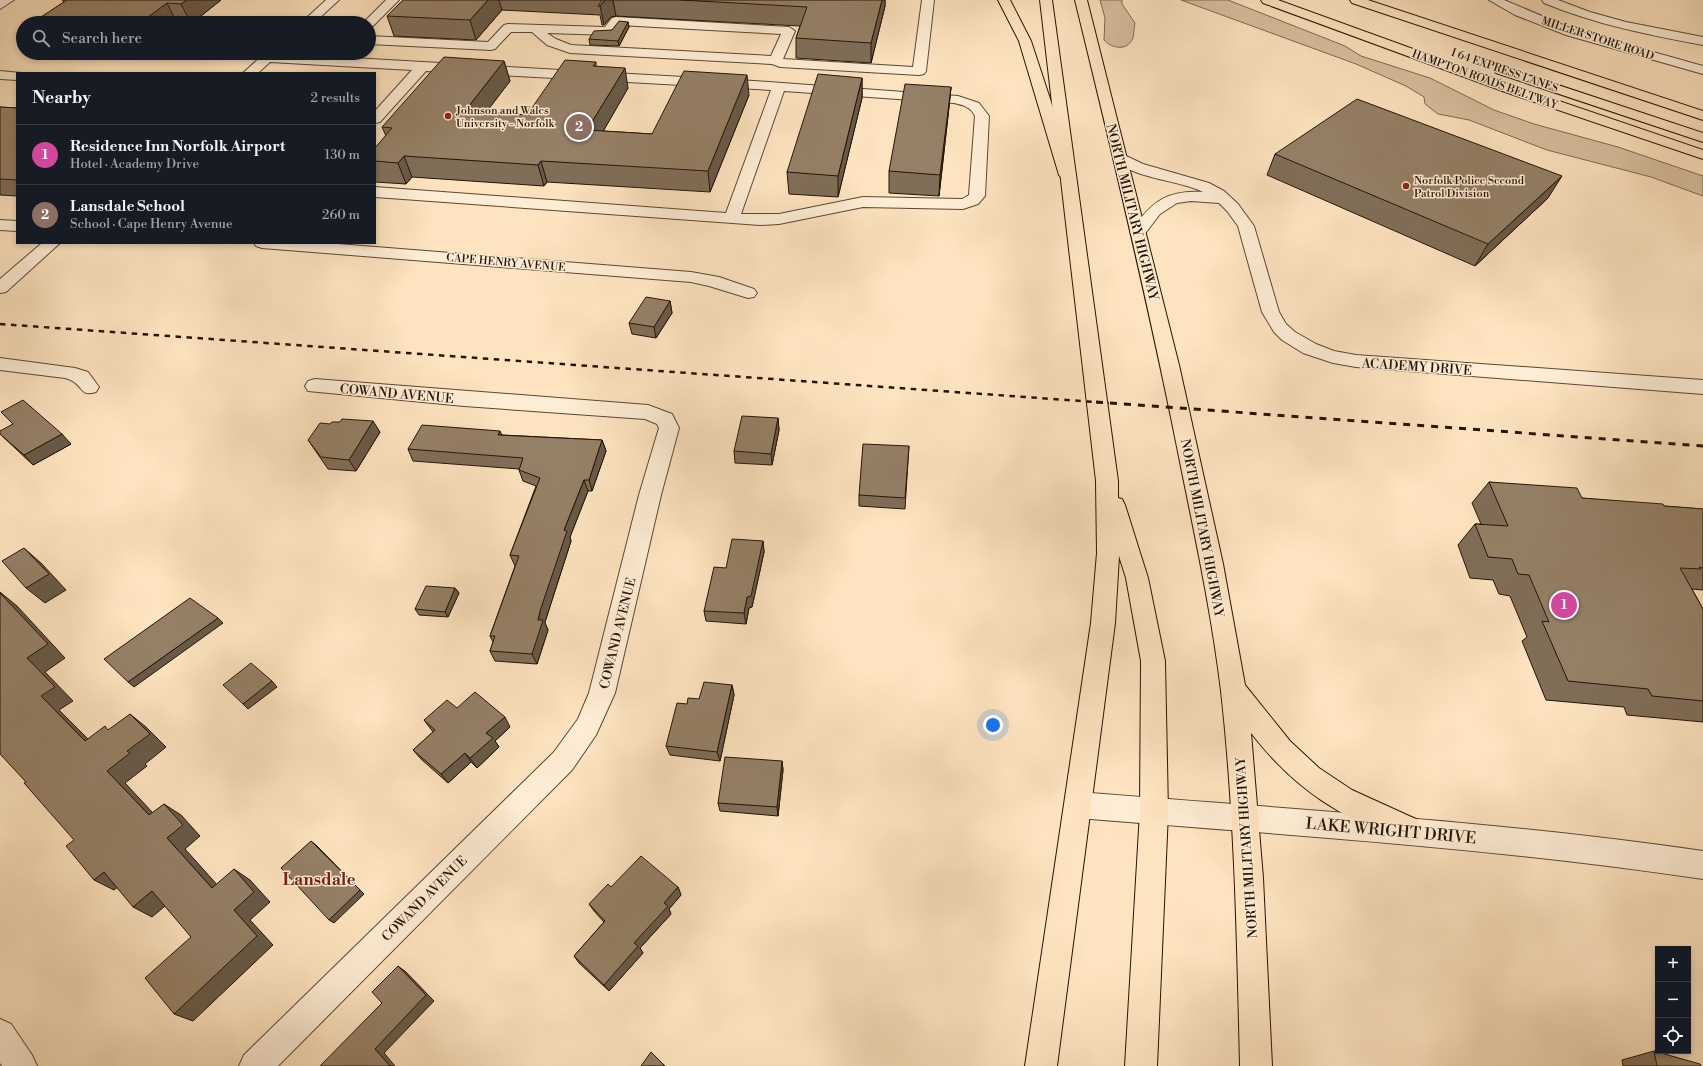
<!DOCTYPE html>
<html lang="en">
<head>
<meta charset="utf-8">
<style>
	:root { --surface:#171b24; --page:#20242c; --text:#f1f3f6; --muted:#9ea1a6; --line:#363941; --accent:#c59692 }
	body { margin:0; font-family:"Libre Bodoni",serif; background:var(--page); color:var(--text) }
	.controls { position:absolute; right:12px; bottom:12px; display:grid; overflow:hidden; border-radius:0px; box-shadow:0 2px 6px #0003 }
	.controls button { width:36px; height:36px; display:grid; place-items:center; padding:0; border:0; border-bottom:1px solid var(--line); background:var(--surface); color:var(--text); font:20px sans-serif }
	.you { position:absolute; left:993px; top:725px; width:14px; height:14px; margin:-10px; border:3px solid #fff; border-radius:50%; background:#1a73e8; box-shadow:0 0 0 6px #1a73e833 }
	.badge { display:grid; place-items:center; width:26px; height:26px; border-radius:50%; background:var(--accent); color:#fff; font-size:13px; font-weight:700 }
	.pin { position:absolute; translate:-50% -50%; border:2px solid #fff; box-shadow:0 1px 4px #0006 }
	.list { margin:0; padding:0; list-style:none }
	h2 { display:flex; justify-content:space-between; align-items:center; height:52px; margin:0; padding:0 16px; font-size:17px }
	h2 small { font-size:13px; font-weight:400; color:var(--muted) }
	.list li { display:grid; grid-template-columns:26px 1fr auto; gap:12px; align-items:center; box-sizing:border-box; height:60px; padding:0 16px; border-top:1px solid var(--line) }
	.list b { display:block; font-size:15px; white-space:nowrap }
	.list p { margin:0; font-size:13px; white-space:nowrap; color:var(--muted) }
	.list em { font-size:13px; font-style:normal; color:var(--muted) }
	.icon { flex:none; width:22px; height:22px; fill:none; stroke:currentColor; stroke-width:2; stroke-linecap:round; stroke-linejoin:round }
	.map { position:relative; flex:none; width:1703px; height:1066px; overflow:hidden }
	.search { position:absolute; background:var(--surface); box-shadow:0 2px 6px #0003; left:16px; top:16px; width:360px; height:44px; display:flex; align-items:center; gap:10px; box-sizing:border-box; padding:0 14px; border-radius:22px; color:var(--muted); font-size:15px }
	.panel { position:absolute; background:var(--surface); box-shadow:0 2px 6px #0003; left:16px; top:72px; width:360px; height:172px; border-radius:0px }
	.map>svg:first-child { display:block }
	.green { fill:#d8c0a0; stroke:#7e6a54 }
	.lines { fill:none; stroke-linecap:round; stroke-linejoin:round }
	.minor-casing { stroke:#5a4835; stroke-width:2 }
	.major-casing { stroke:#241407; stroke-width:2 }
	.highway-casing { stroke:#241407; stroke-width:2 }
	.minor { fill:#feedd5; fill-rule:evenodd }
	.major { fill:#fde3bf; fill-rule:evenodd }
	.highway { fill:#fde3bf; fill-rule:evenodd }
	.rail-far1 { stroke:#241407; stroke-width:2.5; stroke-dasharray:5.5 5.5; stroke-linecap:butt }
	.rail { stroke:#241407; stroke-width:3; stroke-dasharray:7 7; stroke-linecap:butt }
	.wall { fill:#806e59; stroke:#241407 }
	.shaded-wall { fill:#685a48; stroke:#241407 }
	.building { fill:#958067; stroke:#241407 }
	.poi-dot { fill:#8f2418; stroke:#feedd5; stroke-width:1.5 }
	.labels { text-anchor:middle; stroke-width:3; stroke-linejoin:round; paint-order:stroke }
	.far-street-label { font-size:11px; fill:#241407; stroke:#feedd5 }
	.far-poi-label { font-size:11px; fill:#241407; stroke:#feedd5; text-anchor:start }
	.street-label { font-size:13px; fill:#241407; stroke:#feedd5 }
	.near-street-label { font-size:16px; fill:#241407; stroke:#feedd5 }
	.near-neighbourhood-label { font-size:17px; font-weight:bold; fill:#7a1f14; stroke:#feedd5 }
</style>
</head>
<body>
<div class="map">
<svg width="1703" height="1066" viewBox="0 0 1703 1066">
	<rect width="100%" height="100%" fill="#fde3bf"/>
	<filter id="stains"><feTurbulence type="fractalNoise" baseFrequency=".005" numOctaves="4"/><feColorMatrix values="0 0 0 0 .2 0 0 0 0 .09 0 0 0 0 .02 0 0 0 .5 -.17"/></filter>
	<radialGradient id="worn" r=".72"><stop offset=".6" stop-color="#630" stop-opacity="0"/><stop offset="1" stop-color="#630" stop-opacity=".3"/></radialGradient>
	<g class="green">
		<path d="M1100 0H1122V4L1135 23C1134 27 1134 34 1133 38 1127 52 1111 48 1104 40L1105 18Z"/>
		<polygon points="1181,0 1228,0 1345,46 1361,56 1430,78 1494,110 1534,124 1618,147 1703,176 1703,196 1651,177 1547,150 1469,120 1438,114 1425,104 1424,97 1406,86 1356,64"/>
	</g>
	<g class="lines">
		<g class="minor-casing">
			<g id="minor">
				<polygon points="0,0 14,0 0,9"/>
				<polygon points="326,0 339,0 314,23 301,23"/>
				<polygon points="386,0 399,0 373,26 369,27 369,23 363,23"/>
				<path d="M922 0H934L926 71 924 74 919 75 780 67 772 64 570 53 547 45 532 32H511L495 49 491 50 369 44V36L488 42 504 25 508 24 605 27 612 18 616 17 789 27 795 31 783 59 913 67ZM619 25 781 34 771 56 571 45 556 39 547 33 609 35 613 34Z"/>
				<polygon points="1489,0 1504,0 1575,30 1703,66 1703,74 1566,35 1515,15"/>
				<path d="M1542 0H1558L1590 12 1626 22 1703 37V45C1648 35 1595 24 1544 3Z"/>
				<path d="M265 53 754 81 958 96 979 103 989 116 985 196 978 204 963 209 863 207 779 224 760 225 375 197V187L726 213 771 90 426 71 380 122 375 123V111L412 70 270 62 258 73H243ZM784 91 954 103C963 105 971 107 975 116L969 195 962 199 863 197 779 214H741Z"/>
				<polygon points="0,71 21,73 17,73 17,80 0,79"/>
				<path d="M1120 153 1143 164 1209 183 1224 191 1238 204 1254 226 1279 312 1286 324 1295 332 1316 344 1334 351 1356 355 1703 380V394L1356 367 1333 363 1303 353 1282 340 1274 332 1262 312 1238 226 1227 211 1219 203 1191 201 1177 203 1160 214 1144 235 1138 237 1132 235 1130 232 1132 229C1153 201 1167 190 1203 192 1180 180 1127 178 1113 157L1115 154Z"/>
				<polygon points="0,220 17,221 17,231 0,230"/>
				<polygon points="42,243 60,243 6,292 0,293 0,279"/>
				<polygon points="254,243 325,243 691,272 719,277 754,289 757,293 754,297 748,298 709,286 691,282 262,248 256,246"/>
				<path d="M0 358 75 368 88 372 99 387 96 392C81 396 84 389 74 382 72 380 68 379 65 378L0 370Z"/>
				<polygon points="315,379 648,405 672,414 679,428 661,495 615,693 596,735 572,770 278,1066 239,1066 244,1055 554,752 578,719 589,693 639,495 659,428 657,424 645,419 464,406 308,391 305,386 308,381"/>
				<path d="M1078 792C1287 809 1496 821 1703 851V879C1496 848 1287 835 1078 818L1068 814 1064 805 1068 796Z"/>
				<polygon points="0,1019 11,1024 32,1055 37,1066 2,1066 0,1063"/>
			</g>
		</g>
		<g class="major-casing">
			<g id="major">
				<polygon points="1040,0 1052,0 1118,481 1118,498 1122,499 1125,505 1148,578 1165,661 1168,812 1157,1066 1125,1066 1140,812 1141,661 1126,578 1119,556 1115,623 1057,1066 1025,1066 1091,623 1097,553 1096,481"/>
				<path d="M1075 0H1087L1179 365 1223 564 1245 685 1290 741 1319 768 1352 790 1418 820 1422 830 1418 840 1408 844C1340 816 1297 792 1251 733L1263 878 1272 1066H1240C1237 941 1235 816 1221 691 1212 616 1196 541 1181 467 1150 310 1113 155 1075 0Z"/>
			</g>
		</g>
		<g class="highway-casing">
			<g id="highway">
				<polygon points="998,0 1010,0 1031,41 1075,175 1072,178 1062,178 1059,175 1019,41"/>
				<polygon points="1261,0 1278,0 1518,87 1703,150 1703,159 1508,93 1263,3"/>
				<polygon points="1350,0 1368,0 1703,111 1703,120 1352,3"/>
				<polygon points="1501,66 1703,133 1703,142 1496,73 1494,70 1496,67"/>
			</g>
		</g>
		<use href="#minor" class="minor"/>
		<use href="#major" class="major"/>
		<use href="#highway" class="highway"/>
		<polyline class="rail-far1" points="0,324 1109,403"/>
		<polyline class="rail" points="1096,402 1703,446"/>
	</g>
	<g class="wall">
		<polygon points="62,0 221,0 192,23 32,23 64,2"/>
		<polygon points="403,0 885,0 885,6 871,63 796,58 796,38 800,26 616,16 611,17 604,25 602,25 600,15 502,10 476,40 394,36 387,16"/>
		<polygon points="628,22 629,27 619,46 590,45 589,39 612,30"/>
		<polygon points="23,29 23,39 18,32"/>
		<polygon points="59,53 89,53 87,54"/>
		<polygon points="504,61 510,81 486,112 527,115 596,62 596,66 628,88 603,131 652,134 749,95 710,192 547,182 544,186 412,177 406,184 375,182 375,148 386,136 382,127"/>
		<polygon points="862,78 862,98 838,197 789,194 787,172"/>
		<polygon points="951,87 949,107 939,196 889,193 889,171"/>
		<polygon points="0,107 17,108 17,196 0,195"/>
		<polygon points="1275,154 1548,198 1475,266 1267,175"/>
		<polygon points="670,301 672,313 656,338 632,334 629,323"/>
		<polygon points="1,412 71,444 33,465 0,434 13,424"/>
		<polygon points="778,418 779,430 772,465 735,463 734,451"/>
		<polygon points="330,424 380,432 356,471 328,469 308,440"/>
		<polygon points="502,435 602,440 606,451 592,491 588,491 570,537 571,541 545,622 545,623 548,630 537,664 495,661 490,651 493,642 490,636 515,566 510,555 536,486 523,481 519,470 519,469 413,461 408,449"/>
		<polygon points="909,446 905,509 859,506 859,495"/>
		<polygon points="1489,482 1582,498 1664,506 1703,509 1703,590 1692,589 1703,609 1703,722 1627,715 1624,707 1546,700 1522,641 1527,637 1510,596 1499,594 1493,580 1470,578 1458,545 1475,524 1481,524 1472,503"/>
		<polygon points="763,541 764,552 752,607 749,608 746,624 706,621 704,611 726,568"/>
		<polygon points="455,588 459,593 448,617 419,615 415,609"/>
		<polygon points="732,685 734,695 720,761 670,755 666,746 687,704 699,699"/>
		<polygon points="457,708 510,727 495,741 499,747 477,768 471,762 448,783 421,759 413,750 433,732 424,720"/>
		<polygon points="782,761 783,770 778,816 720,811 718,803"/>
		<polygon points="611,887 678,887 681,895 669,909 671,914 640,948 643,953 609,991 579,963 574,956 604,922 594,911 589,904"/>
		<polygon points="1654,1051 1701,1066 1623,1066 1622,1060"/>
	</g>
	<g class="shaded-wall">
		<polygon points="187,0 221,0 192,23 191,23 181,4"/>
		<polygon points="488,0 499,0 502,10 476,40 470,20"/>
		<polygon points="605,0 613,0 616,16 611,17 604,25 600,6"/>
		<polygon points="882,0 885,0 885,6 871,63 871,43"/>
		<polygon points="167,3 177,23 140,23"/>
		<polygon points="628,22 629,27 619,46 618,41"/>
		<polygon points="504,61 510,81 472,131 465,111"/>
		<polygon points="625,68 628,88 592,151 587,130"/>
		<polygon points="747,75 749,95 710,192 708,171"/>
		<polygon points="862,78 862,98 838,197 838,176"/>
		<polygon points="951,87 949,107 939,196 940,175"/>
		<polygon points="404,156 412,177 406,184 398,163"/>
		<polygon points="541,161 547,182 544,186 538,165"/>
		<polygon points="1562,176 1548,198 1475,266 1488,244"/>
		<polygon points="670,301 672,313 656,338 654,327"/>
		<polygon points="778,418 779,430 772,465 771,454"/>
		<polygon points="373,421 380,432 356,471 349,460"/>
		<polygon points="500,431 505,442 498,435"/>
		<polygon points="62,434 71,444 33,465 24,455"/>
		<polygon points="602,440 606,451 592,491 589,480"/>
		<polygon points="584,480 588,491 570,537 571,541 545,622 545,623 548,630 537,664 532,654 540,611 564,530"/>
		<polygon points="763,541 764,552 752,607 749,608 746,624 744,613 747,597"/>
		<polygon points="24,548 42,564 66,590 45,603 26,588"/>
		<polygon points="455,588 459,593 448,617 445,612"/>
		<polygon points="0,592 17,606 65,658 45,672 73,701 59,710 103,754 85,741 41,696"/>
		<polygon points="218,618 223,623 134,687 128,682"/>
		<polygon points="272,681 277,687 248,709 243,704"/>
		<polygon points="732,685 734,695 720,761 717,752"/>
		<polygon points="130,714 146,727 166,747 145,764 147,766 125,783 166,827 149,815 107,771 127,751"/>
		<polygon points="505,717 510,727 495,741 499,747 477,768 470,758 486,733"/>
		<polygon points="465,753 471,762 448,783 441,774"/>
		<polygon points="782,761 783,770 778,816 777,807"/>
		<polygon points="164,804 181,815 200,836 185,849 229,898 212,888 167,838"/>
		<polygon points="311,841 316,845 364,894 334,923 329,920"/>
		<polygon points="234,869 250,880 270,902 250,920 273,945 193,1021 174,1014 234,910"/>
		<polygon points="104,872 123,883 114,890 94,880"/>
		<polygon points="678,887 681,895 669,909 671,914 640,948 643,953 609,991 604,985 634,943 664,903"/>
		<polygon points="152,891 171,901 152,917 133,907"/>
		<polygon points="398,966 406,972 434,1001 384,1053 395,1066 390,1066 375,1049"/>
	</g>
	<g class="building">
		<polygon points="67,0 187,0 181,4 167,3 140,23 32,23"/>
		<polygon points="403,0 488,0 470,20 387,16"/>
		<polygon points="602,0 605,0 600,6 598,6"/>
		<polygon points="681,0 882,0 871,43 796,38 807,7"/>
		<polygon points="619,21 628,22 618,41 589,39 594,31 612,30"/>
		<polygon points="23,29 23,32 18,32"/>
		<polygon points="444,57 504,61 465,111 527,115 565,60 596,62 593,66 625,68 587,130 652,134 684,71 747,75 708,171 541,161 538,165 404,156 398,163 375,161 375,148 392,128 382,127"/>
		<polygon points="818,74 862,78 838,176 787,172"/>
		<polygon points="905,84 951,87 940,175 889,171"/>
		<polygon points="1357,99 1562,176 1488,244 1275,154"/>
		<polygon points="0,107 17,108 17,180 0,179"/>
		<polygon points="646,297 670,301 654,327 629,323"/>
		<polygon points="23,400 62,434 24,455 0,434 0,431 13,424 1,412"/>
		<polygon points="742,416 778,418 771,454 734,451"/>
		<polygon points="342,419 373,421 349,460 321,457 308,440 320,423 330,424 332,422 340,422"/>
		<polygon points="422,425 500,431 498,435 602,440 589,480 584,480 564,530 567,531 540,611 538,620 543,620 532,654 490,651 495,636 490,636 519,556 510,555 540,478 519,470 523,458 408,449"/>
		<polygon points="863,444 909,446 905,498 859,495"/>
		<polygon points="1489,482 1577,488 1582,498 1663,504 1664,506 1703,509 1703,568 1699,567 1701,569 1680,568 1703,609 1703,701 1652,696 1648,689 1568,681 1542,621 1549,622 1529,575 1518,574 1512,559 1488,557 1475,524 1508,526"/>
		<polygon points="732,539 763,541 751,596 747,597 744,613 704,611 714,567 726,568"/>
		<polygon points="24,548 49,574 26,588 2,561"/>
		<polygon points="426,586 455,588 445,612 415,609"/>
		<polygon points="0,593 48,644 27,658 55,687 41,696 85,741 105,726 108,730 130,714 150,734 127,751 130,753 107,771 149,815 164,804 183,825 167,838 212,888 234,869 254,892 234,910 257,936 174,1014 145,978 191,937 152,891 133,907 104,872 94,880 66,846 74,840 24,783 26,782 0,754"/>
		<polygon points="190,598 218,618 128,682 104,659"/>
		<polygon points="251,663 272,681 243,704 223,685"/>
		<polygon points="704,682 732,685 717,752 666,746 677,703 687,704 688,698 699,699"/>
		<polygon points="475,692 505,717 486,733 493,738 470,758 465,753 441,774 413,750 435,730 424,720 447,700 457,708"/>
		<polygon points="725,757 782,761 777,807 718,803"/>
		<polygon points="311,841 360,890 329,920 281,868"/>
		<polygon points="641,856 678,887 664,903 668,906 634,943 638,946 604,985 574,956 605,921 589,904 608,884 611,887"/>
		<polygon points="398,966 426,995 375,1049 390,1066 320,1066 382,1003 372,992"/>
		<polygon points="1654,1051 1700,1064 1701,1066 1657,1066"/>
		<polygon points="651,1052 665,1066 641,1066"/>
	</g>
	<g class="poi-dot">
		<circle cx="448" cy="116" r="4"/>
		<circle cx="1406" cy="186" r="4"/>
	</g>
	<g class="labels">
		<g class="far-street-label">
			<text transform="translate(1598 38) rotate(18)" y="4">MILLER STORE ROAD</text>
			<text transform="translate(1505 70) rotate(19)" y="4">I 64 EXPRESS LANES</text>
			<text transform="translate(1485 79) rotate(20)" y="4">HAMPTON ROADS BELTWAY</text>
			<text transform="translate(506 262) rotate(5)" y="4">CAPE HENRY AVENUE</text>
		</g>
		<g class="far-poi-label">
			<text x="456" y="114">Johnson and Wales<tspan x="456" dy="13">University - Norfolk</tspan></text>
			<text x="1414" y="184">Norfolk Police Second<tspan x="1414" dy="13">Patrol Division</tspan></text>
		</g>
		<g class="street-label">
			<text transform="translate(1133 212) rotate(76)" y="5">NORTH MILITARY HIGHWAY</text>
			<text transform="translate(1417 366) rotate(4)" y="5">ACADEMY DRIVE</text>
			<text transform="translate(397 393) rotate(5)" y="5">COWAND AVENUE</text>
			<text transform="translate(1203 528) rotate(79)" y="5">NORTH MILITARY HIGHWAY</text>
			<text transform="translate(617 633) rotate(-76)" y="5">COWAND AVENUE</text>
			<text transform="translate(1246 848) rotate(-94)" y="5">NORTH MILITARY HIGHWAY</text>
			<text transform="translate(424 898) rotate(-45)" y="5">COWAND AVENUE</text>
		</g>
		<g class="near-street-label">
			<text transform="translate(1391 830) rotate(5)" y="6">LAKE WRIGHT DRIVE</text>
		</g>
		<g class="near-neighbourhood-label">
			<text x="319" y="885">Lansdale</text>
		</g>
	</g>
	<rect width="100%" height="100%" filter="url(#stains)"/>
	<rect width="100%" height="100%" fill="url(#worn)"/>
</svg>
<div class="controls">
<button>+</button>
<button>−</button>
<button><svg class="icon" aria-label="locate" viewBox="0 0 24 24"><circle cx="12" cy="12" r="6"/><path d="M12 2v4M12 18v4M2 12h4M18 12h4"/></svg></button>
</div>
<div class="you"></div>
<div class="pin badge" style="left:1564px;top:605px;background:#d1479c">1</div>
<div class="pin badge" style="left:579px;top:127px;background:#8d6e63">2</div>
<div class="search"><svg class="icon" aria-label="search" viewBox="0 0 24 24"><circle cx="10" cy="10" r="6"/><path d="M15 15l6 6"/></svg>Search here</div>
<section class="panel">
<h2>Nearby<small>2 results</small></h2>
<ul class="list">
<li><span class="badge" style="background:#d1479c">1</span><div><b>Residence Inn Norfolk Airport</b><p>Hotel · Academy Drive</p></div><em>130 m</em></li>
<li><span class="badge" style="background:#8d6e63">2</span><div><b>Lansdale School</b><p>School · Cape Henry Avenue</p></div><em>260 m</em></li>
</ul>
</section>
</div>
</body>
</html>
